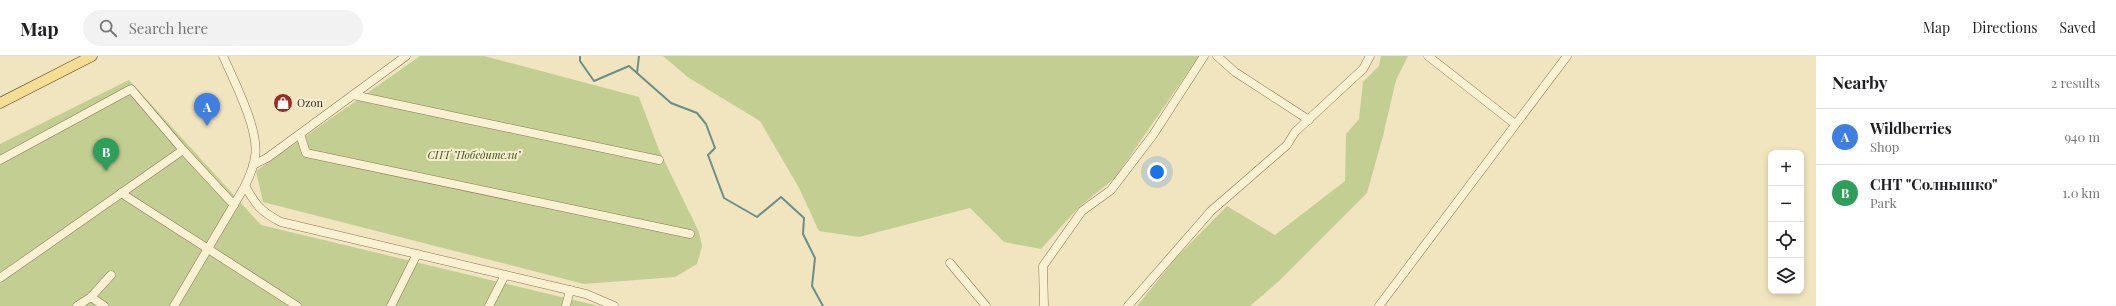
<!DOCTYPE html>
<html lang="en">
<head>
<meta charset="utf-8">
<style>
	:root { --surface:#fff; --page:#f2f2f2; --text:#202124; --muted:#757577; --line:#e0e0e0; --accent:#2563eb }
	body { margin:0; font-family:"Playfair Display",serif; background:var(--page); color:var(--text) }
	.controls { position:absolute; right:12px; bottom:12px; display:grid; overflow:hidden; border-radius:8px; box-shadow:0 2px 6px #0003 }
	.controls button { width:36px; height:36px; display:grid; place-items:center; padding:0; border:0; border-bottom:1px solid var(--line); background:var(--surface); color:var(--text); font:20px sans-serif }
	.you { position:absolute; left:1157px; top:116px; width:14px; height:14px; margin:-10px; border:3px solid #fff; border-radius:50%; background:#1a73e8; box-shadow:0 0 0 6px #1a73e833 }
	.badge { display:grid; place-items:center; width:26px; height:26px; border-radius:50%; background:var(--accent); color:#fff; font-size:13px; font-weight:700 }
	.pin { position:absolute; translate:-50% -33px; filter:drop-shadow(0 1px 2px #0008) }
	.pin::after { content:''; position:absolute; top:21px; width:14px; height:12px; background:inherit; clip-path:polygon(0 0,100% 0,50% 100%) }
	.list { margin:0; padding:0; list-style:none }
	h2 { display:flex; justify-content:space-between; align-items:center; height:52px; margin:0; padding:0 16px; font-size:17px }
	h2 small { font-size:13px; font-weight:400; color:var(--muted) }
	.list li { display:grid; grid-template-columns:26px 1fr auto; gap:12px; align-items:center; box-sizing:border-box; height:56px; padding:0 16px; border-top:1px solid var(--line) }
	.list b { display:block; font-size:15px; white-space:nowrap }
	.list p { margin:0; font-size:13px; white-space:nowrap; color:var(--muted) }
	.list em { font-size:13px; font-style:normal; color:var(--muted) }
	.icon { flex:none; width:22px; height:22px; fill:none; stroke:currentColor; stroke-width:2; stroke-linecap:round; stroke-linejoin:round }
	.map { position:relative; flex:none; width:1816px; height:250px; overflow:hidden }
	header { display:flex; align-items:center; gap:24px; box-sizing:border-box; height:56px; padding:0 20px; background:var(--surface); border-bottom:1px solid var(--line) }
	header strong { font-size:19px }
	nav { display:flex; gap:22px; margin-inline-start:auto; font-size:14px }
	.search { width:280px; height:36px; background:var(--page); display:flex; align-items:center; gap:10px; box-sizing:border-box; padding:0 14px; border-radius:22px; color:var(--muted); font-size:15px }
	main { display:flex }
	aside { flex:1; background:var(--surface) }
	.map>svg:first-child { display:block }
	.green { fill:#c3ce93 }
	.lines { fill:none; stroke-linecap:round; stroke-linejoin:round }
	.stream { stroke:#698f89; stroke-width:2 }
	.minor-casing { stroke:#897557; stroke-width:9 }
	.major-casing { stroke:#56422b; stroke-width:11 }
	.minor { stroke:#faf1d2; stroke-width:8 }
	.major { stroke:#f5de94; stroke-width:10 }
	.labels { text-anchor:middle; stroke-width:4; stroke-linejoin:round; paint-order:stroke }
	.poi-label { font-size:11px; fill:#382b1c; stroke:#f7eecf; text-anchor:start }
	.park-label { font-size:11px; font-style:italic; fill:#445521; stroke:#f7eecf }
</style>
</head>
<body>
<header>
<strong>Map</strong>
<div class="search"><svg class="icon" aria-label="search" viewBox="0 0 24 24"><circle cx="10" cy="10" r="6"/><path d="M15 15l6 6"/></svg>Search here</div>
<nav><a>Map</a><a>Directions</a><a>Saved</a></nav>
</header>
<main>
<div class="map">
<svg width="1816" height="250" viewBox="0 0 1816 250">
	<rect width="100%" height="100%" fill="#f0e5bf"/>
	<g class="green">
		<polygon points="420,0 484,0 639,41 659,94 699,176 702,190 697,208 675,221 584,228 263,146 256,115"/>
		<polygon points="663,0 1199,0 1115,122 1080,150 1041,193 1004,186 970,152 859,181 819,175 799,132 760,65 689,22"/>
		<polygon points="1381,0 1408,0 1396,24 1383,80 1367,137 1279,225 1250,250 1137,250 1175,203 1227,150 1275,179 1345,125 1346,78 1359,63 1363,26 1379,10"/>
		<polygon points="129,24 261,169 599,250 0,250 0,88"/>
	</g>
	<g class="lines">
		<g class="stream">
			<polyline points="580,0 580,5 594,25 629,10 671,47 697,57 706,68 715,92 708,99 724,142 757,161 781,141 804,162 803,178 815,202 812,230 823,250"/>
			<polyline points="637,17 639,0"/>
		</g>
		<g class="minor-casing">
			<g id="minor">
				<path d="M223 0C234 25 260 75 255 101 254 111 249 121 245 130 256 149 261 156 281 166L586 238 614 250"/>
				<polyline points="1217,0 1235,16 1309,64"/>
				<polyline points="1428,0 1515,68"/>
				<polyline points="353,39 659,104"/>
				<polyline points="300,78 306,97 690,178"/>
				<polyline points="0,104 131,33 183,94 234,149"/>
				<polyline points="253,109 267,102 406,0"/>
				<polyline points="121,137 297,250"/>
				<polyline points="950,207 986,250"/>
				<polyline points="0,222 183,94"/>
				<polyline points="91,241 104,250"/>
				<polyline points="77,250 91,241 111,219"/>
				<polyline points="174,250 245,130"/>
				<polyline points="391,250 417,198"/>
				<polyline points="489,250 505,219"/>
				<polyline points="566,250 570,234"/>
				<polyline points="1044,250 1043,210 1082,155 1111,134 1153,79 1204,0"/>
				<polyline points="1128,250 1211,155 1287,89 1295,76 1363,13 1370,0"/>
				<polyline points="1379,250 1567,0"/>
			</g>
		</g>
		<g class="major-casing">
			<polyline id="major" points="0,47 92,0"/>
		</g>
		<use href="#minor" class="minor"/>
		<use href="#major" class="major"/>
	</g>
	<defs>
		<g id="shop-disc" transform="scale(1)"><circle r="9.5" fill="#9a2c24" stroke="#f7eecf"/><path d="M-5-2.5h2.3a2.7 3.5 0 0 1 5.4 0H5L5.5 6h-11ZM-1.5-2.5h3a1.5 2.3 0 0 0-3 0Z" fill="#fff"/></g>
	</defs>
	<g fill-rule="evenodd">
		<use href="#shop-disc" x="283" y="47"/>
	</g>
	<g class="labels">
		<g class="poi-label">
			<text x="297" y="51">Ozon</text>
		</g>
		<g class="park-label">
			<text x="474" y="103">СНТ "Победители"</text>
		</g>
	</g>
</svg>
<div class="controls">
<button>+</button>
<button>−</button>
<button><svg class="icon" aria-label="locate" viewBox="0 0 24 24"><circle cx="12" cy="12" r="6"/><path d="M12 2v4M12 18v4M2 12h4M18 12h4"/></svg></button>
<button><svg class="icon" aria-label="layers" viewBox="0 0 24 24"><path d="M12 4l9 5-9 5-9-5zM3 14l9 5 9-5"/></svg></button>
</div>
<div class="you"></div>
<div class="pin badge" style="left:207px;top:70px;background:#3f7fe0">A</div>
<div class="pin badge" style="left:106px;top:115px;background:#2e9e5b">B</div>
</div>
<aside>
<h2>Nearby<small>2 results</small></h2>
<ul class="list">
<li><span class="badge" style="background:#3f7fe0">A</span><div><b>Wildberries</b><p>Shop</p></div><em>940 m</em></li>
<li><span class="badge" style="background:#2e9e5b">B</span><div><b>СНТ &quot;Солнышко&quot;</b><p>Park</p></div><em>1.0 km</em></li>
</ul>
</aside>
</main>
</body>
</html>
